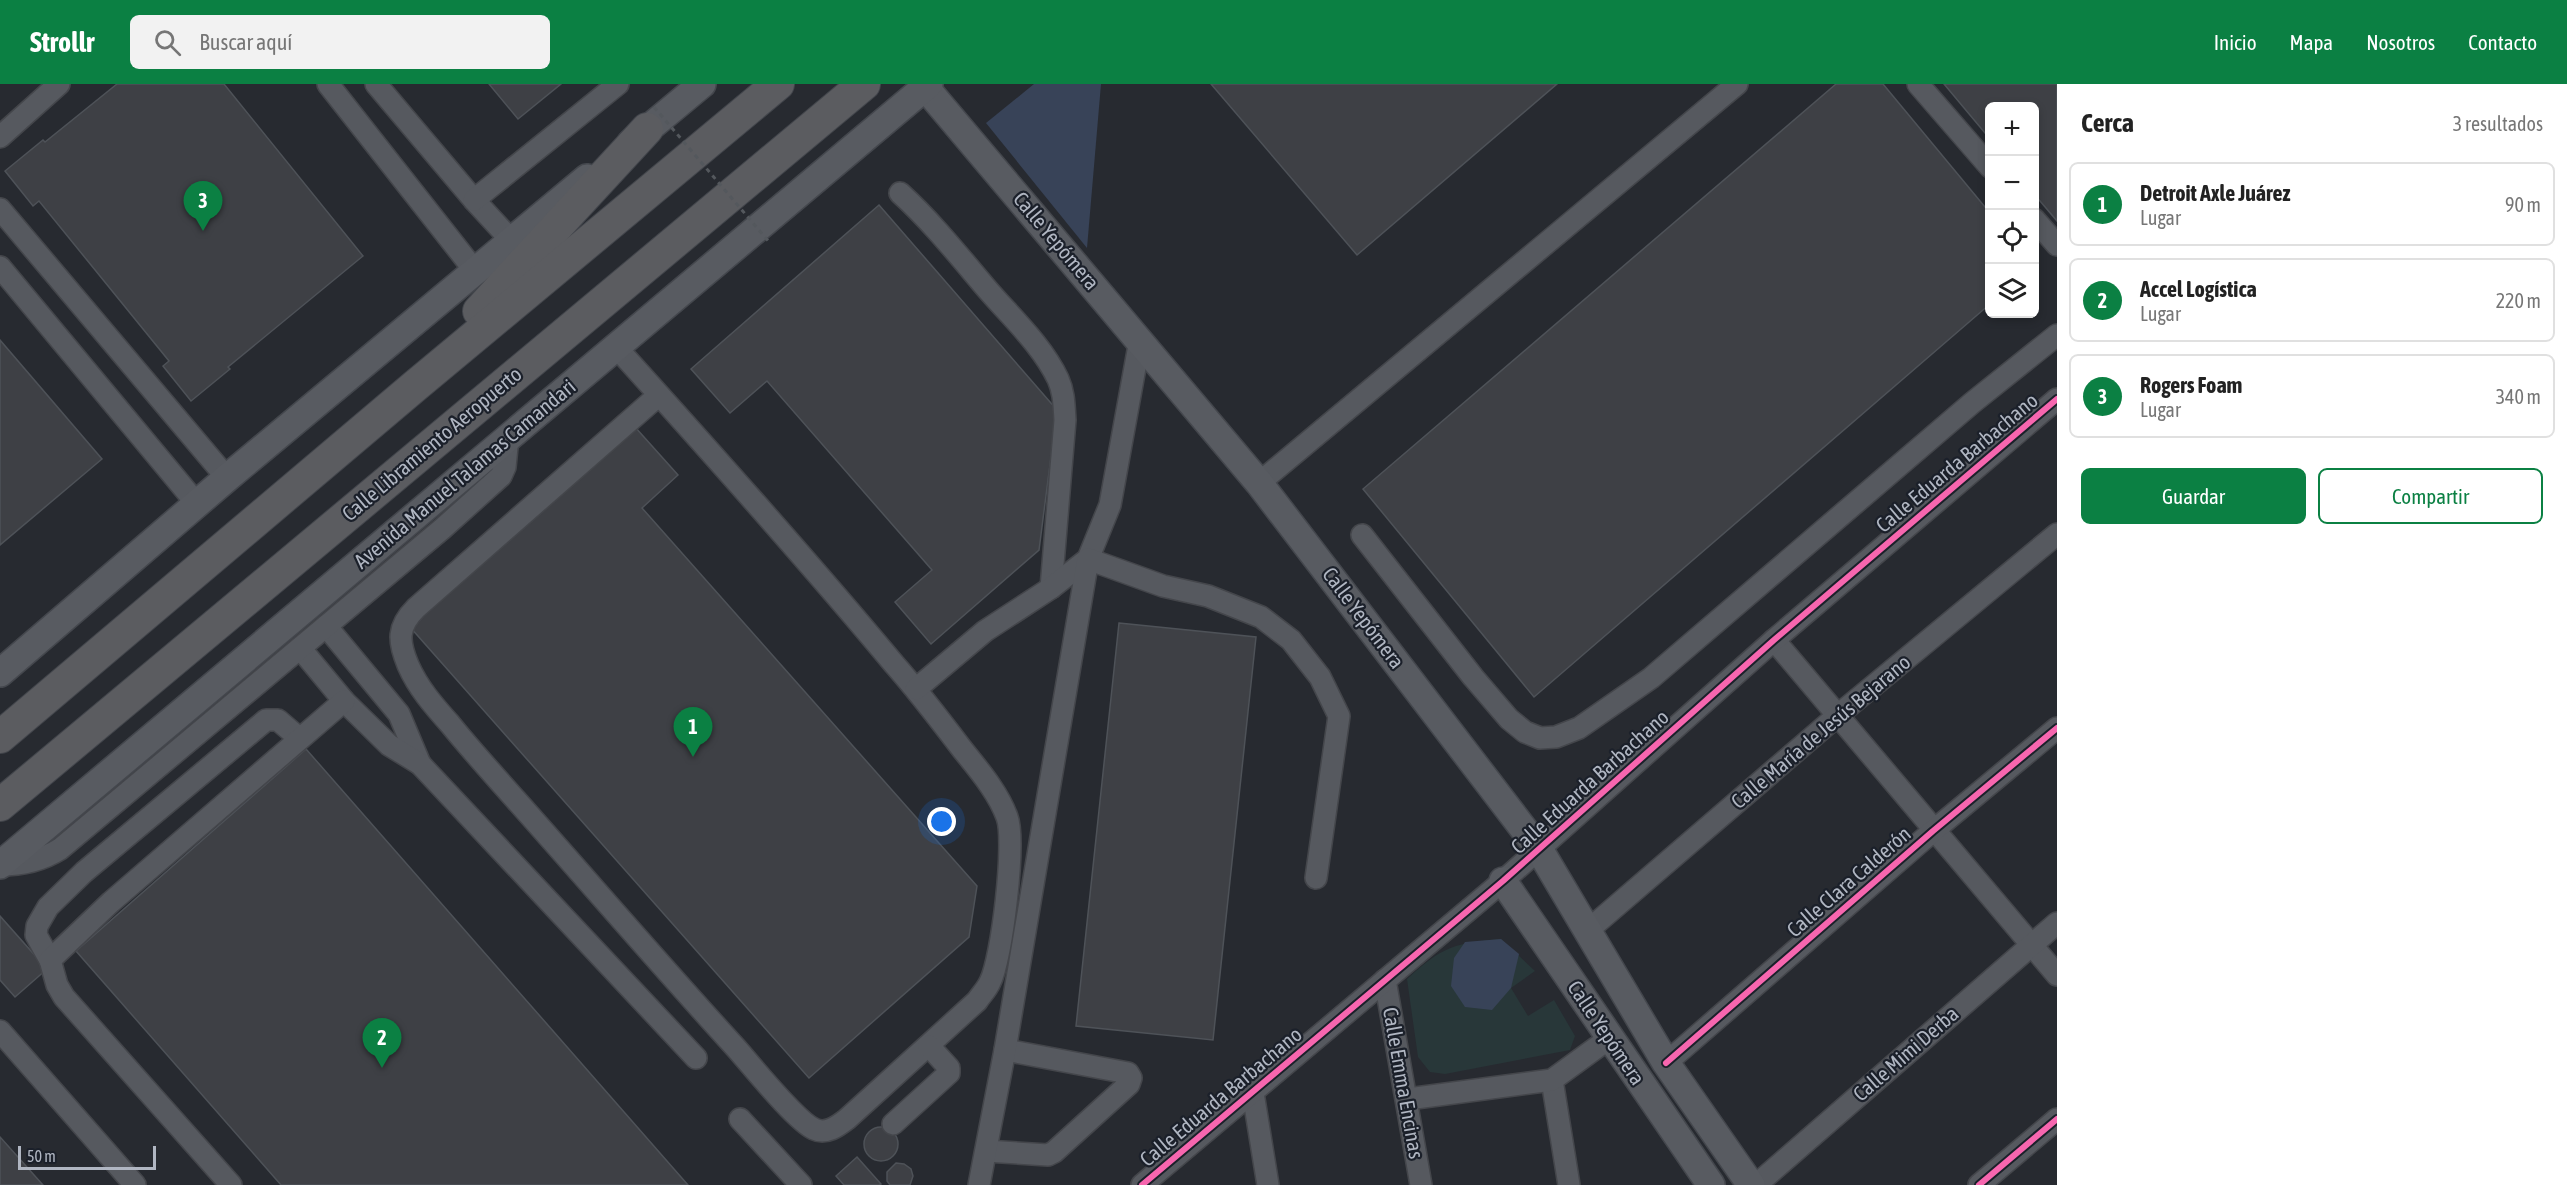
<!DOCTYPE html>
<html lang="es">
<head>
<meta charset="utf-8">
<style>
	:root { --surface:#fff; --page:#f2f2f2; --text:#222; --muted:#767676; --line:#e0e0e0; --accent:#0b8043 }
	body { margin:0; font-family:"Asap Condensed",sans-serif; background:var(--page); color:var(--text) }
	.controls { position:absolute; right:18px; top:18px; display:grid; overflow:hidden; border-radius:9px; box-shadow:0 3px 9px #0003 }
	.controls button { width:54px; height:54px; display:grid; place-items:center; padding:0; border:0; border-bottom:2px solid var(--line); background:var(--surface); color:var(--text); font:30px sans-serif }
	.scale { position:absolute; left:18px; bottom:15px; width:138px; box-sizing:border-box; padding-left:6px; border:3px solid #b0b6c2; border-top:0; font-size:16px; line-height:21px; white-space:nowrap; color:#b0b6c2; -webkit-text-stroke:4px #1b202a; paint-order:stroke }
	.you { position:absolute; left:942px; top:738px; width:21px; height:21px; margin:-15px; border:4px solid #fff; border-radius:50%; background:#1a73e8; box-shadow:0 0 0 9px #1a73e833 }
	.badge { display:grid; place-items:center; width:39px; height:39px; border-radius:50%; background:var(--accent); color:#fff; font-size:20px; font-weight:700 }
	.pin { position:absolute; translate:-50% -50px; filter:drop-shadow(0 2px 3px #0008) }
	.pin::after { content:''; position:absolute; top:32px; width:21px; height:18px; background:inherit; clip-path:polygon(0 0,100% 0,50% 100%) }
	.list { margin:0; padding:0; list-style:none }
	h2 { display:flex; justify-content:space-between; align-items:center; height:78px; margin:0; padding:0 24px; font-size:26px }
	h2 small { font-size:20px; font-weight:400; color:var(--muted) }
	.list li { display:grid; grid-template-columns:39px 1fr auto; gap:18px; align-items:center; box-sizing:border-box; height:84px; margin:0 12px 12px; padding:0 12px; border:2px solid var(--line); border-radius:9px }
	.list b { display:block; font-size:22px; white-space:nowrap }
	.list p { margin:0; font-size:20px; white-space:nowrap; color:var(--muted) }
	.list em { font-size:20px; font-style:normal; color:var(--muted) }
	.actions { display:flex; gap:12px; padding:18px 24px }
	.actions a { flex:1; padding:14px 0; border:2px solid var(--accent); border-radius:9px; text-align:center; font-size:21px; color:var(--accent) }
	.actions .main { background:var(--accent); color:#fff }
	.icon { flex:none; width:33px; height:33px; fill:none; stroke:currentColor; stroke-width:2; stroke-linecap:round; stroke-linejoin:round }
	.map { position:relative; flex:none; width:2057px; height:1101px; overflow:hidden }
	header { display:flex; align-items:center; gap:36px; box-sizing:border-box; height:84px; padding:0 30px; background:var(--accent); color:#fff }
	header strong { font-size:28px }
	nav { display:flex; gap:33px; margin-inline-start:auto; font-size:21px }
	.search { width:420px; height:54px; background:var(--page); display:flex; align-items:center; gap:15px; box-sizing:border-box; padding:0 21px; border-radius:9px; color:var(--muted); font-size:22px }
	main { display:flex }
	aside { flex:1; background:var(--surface) }
	.map>svg:first-child { display:block }
	.green { fill:#283739 }
	.water { fill:#384358 }
	.building { fill:#3e4045; stroke:#4e5258; stroke-width:1.5 }
	.lines { fill:none; stroke-linecap:round; stroke-linejoin:round }
	.minor-casing { stroke:#44464b; stroke-width:24 }
	.major-casing { stroke:#44474d; stroke-width:30 }
	.highway-casing { stroke:#43464c; stroke-width:34 }
	.minor { stroke:#56595f; stroke-width:21 }
	.major { stroke:#585b61; stroke-width:27 }
	.highway { stroke:#5b5c60; stroke-width:32 }
	.path-bridge { stroke:#54585d; stroke-width:3; stroke-dasharray:4.5 4.5; stroke-linecap:butt }
	.cycleway-casing { stroke:#1b202a; stroke-width:10 }
	.cycleway { stroke:#f766af; stroke-width:6 }
	.labels { text-anchor:middle; stroke-width:4.5; stroke-linejoin:round; paint-order:stroke }
	.street-label { font-size:21px; fill:#b0b6c2; stroke:#1b202a }
</style>
</head>
<body>
<header>
<strong>Strollr</strong>
<div class="search"><svg class="icon" aria-label="search" viewBox="0 0 24 24"><circle cx="10" cy="10" r="6"/><path d="M15 15l6 6"/></svg>Buscar aquí</div>
<nav><a>Inicio</a><a>Mapa</a><a>Nosotros</a><a>Contacto</a></nav>
</header>
<main>
<div class="map">
<svg width="2057" height="1101" viewBox="0 0 2057 1101">
	<rect width="100%" height="100%" fill="#272a30"/>
	<path class="green" d="M1501 855 1535 887 1511 904 1528 932 1554 916 1575 952 1570 966 1445 990 1430 988 1418 973 1407 895C1442 863 1454 859 1501 855Z"/>
	<g class="water">
		<polygon points="1034,0 1101,0 1087,164 986,39"/>
		<polygon points="1501,855 1519,870 1511,904 1492,926 1465,923 1451,902 1454,874 1465,858"/>
	</g>
	<g class="building">
		<polygon points="117,0 224,0 363,172 228,283 230,285 191,317 163,282 169,277 39,117 33,122 5,87 43,56 45,58"/>
		<polygon points="489,0 561,0 518,35"/>
		<polygon points="1211,0 1557,0 1357,171"/>
		<polygon points="1836,0 1883,0 1990,129 1990,220 1534,613 1363,405"/>
		<polygon points="1944,0 2057,0 2057,137 2034,110 2034,22 1990,22 1990,55"/>
		<polygon points="879,121 1057,326 1039,466 931,560 895,518 932,486 767,297 730,329 691,285"/>
		<polygon points="0,256 102,375 0,461"/>
		<polygon points="635,343 678,391 642,424 977,802 969,853 809,994 410,543"/>
		<polygon points="1119,539 1256,553 1213,956 1076,942"/>
		<polygon points="306,665 688,1101 281,1101 76,867"/>
		<polygon points="0,832 47,885 15,913 0,896"/>
		<circle cx="881" cy="1060" r="17"/>
		<polygon points="0,1053 43,1101 0,1101"/>
		<polygon points="857,1073 881,1100 879,1101 844,1101 836,1092"/>
		<polygon points="896,1079 904,1080 911,1085 913,1092 910,1101 890,1101 887,1097 887,1088"/>
	</g>
	<g class="lines">
		<g class="minor-casing">
			<g id="minor">
				<polyline points="328,0 475,187"/>
				<polyline points="376,0 474,116 511,156"/>
				<polyline points="1918,0 1990,83"/>
				<polyline points="0,53 59,0"/>
				<path d="M900 109C932 138 959 172 987 205 1011 233 1042 261 1058 295 1064 308 1064 321 1065 336L1051 504"/>
				<polyline points="474,116 618,0"/>
				<polyline points="0,125 227,394"/>
				<polyline points="2034,135 2057,161"/>
				<polyline points="0,183 197,420"/>
				<path d="M616 263C710 367 804 472 894 580 918 607 940 636 962 665 978 685 998 708 1007 733 1016 757 1002 875 990 898 987 905 981 911 977 917L847 1035C838 1042 826 1051 814 1045 795 1036 752 982 736 964 661 882 589 798 516 716 494 691 471 666 450 640 434 622 418 604 408 581 398 557 397 543 416 524L659 311"/>
				<polyline points="1259,399 1737,0"/>
				<polyline points="1362,451 1473,593 1509,635 1525,648 1540,654 1556,653 1579,644 1651,594 1972,319 2057,251"/>
				<polyline points="326,542 399,630 420,680"/>
				<polyline points="1774,556 2057,891"/>
				<polyline points="300,564 344,617 389,661 420,680 696,974"/>
				<polyline points="916,605 985,547 1051,504 1088,475 1110,421 1140,256"/>
				<path d="M0 781C22 781 41 777 60 765L442 445 501 392 505 383 508 353"/>
				<polyline points="1586,848 1837,632 2057,450"/>
				<polyline points="50,876 36,851 37,842 48,823 84,788 266,636 278,636 299,654"/>
				<polyline points="1385,896 1421,1101"/>
				<polyline points="0,947 135,1101"/>
				<polyline points="1666,979 1933,747 2057,644"/>
				<polyline points="1552,996 1569,1101"/>
				<polyline points="1253,1009 1268,1101"/>
				<polyline points="1408,1015 1552,996 1611,953"/>
				<polyline points="740,1035 801,1101"/>
				<polyline points="893,1040 949,989 949,984 929,962"/>
				<polyline points="986,1067 1048,1071 1054,1068 1129,1000 1131,994 1128,989 1005,966"/>
				<polyline points="231,1101 64,913 57,901 50,876 111,818 344,617"/>
				<polyline points="979,1101 1005,966 1088,475 1163,502 1208,512 1261,533 1291,556 1320,593 1339,632 1316,794"/>
				<polyline points="1142,1101 1503,797 1774,556 2057,315"/>
				<polyline points="1756,1101 2057,839"/>
				<polyline points="1979,1101 2057,1035"/>
			</g>
		</g>
		<g class="major-casing">
			<g id="major">
				<polyline points="925,3 1259,399 1539,765 1666,979 1751,1101"/>
				<polyline points="631,59 702,0"/>
				<polyline points="0,589 227,394 587,94"/>
				<polyline points="0,781 929,0"/>
				<polyline points="1503,797 1711,1101"/>
			</g>
		</g>
		<g class="highway-casing">
			<g id="highway">
				<polyline points="479,227 647,45"/>
				<polyline points="0,653 415,302 778,0"/>
				<polyline points="0,721 864,0"/>
			</g>
		</g>
		<use href="#minor" class="minor"/>
		<use href="#major" class="major"/>
		<use href="#highway" class="highway"/>
		<polyline class="path-bridge" points="654,23 770,159"/>
		<g class="cycleway-casing">
			<g id="cycleway">
				<polyline points="1666,979 1933,747 2057,644"/>
				<polyline points="1142,1101 1503,797 1774,556 2057,315"/>
				<polyline points="1979,1101 2057,1035"/>
			</g>
		</g>
		<use href="#cycleway" class="cycleway"/>
	</g>
	<g class="labels">
		<g class="street-label">
			<text transform="translate(1056 157) rotate(50)" y="7">Calle Yepómera</text>
			<text transform="translate(432 360) rotate(-40)" y="7">Calle Libramiento Aeropuerto</text>
			<text transform="translate(1957 379) rotate(-40)" y="7">Calle Eduarda Barbachano</text>
			<text transform="translate(465 390) rotate(-40)" y="7">Avenida Manuel Talamas Camandari</text>
			<text transform="translate(1363 534) rotate(53)" y="7">Calle Yepómera</text>
			<text transform="translate(1821 648) rotate(-40)" y="7">Calle María de Jesús Bejarano</text>
			<text transform="translate(1590 698) rotate(-42)" y="7">Calle Eduarda Barbachano</text>
			<text transform="translate(1849 798) rotate(-41)" y="7">Calle Clara Calderón</text>
			<text transform="translate(1606 949) rotate(56)" y="7">Calle Yepómera</text>
			<text transform="translate(1906 970) rotate(-41)" y="7">Calle Mimi Derba</text>
			<text transform="translate(1403 999) rotate(80)" y="7">Calle Emma Encinas</text>
			<text transform="translate(1221 1013) rotate(-40)" y="7">Calle Eduarda Barbachano</text>
		</g>
	</g>
</svg>
<div class="controls">
<button>+</button>
<button>−</button>
<button><svg class="icon" aria-label="locate" viewBox="0 0 24 24"><circle cx="12" cy="12" r="6"/><path d="M12 2v4M12 18v4M2 12h4M18 12h4"/></svg></button>
<button><svg class="icon" aria-label="layers" viewBox="0 0 24 24"><path d="M12 4l9 5-9 5-9-5zM3 14l9 5 9-5"/></svg></button>
</div>
<div class="scale">50 m</div>
<div class="you"></div>
<div class="pin badge" style="left:693px;top:673px">1</div>
<div class="pin badge" style="left:382px;top:984px">2</div>
<div class="pin badge" style="left:203px;top:147px">3</div>
</div>
<aside>
<h2>Cerca<small>3 resultados</small></h2>
<ul class="list">
<li><span class="badge">1</span><div><b>Detroit Axle Juárez</b><p>Lugar</p></div><em>90 m</em></li>
<li><span class="badge">2</span><div><b>Accel Logística</b><p>Lugar</p></div><em>220 m</em></li>
<li><span class="badge">3</span><div><b>Rogers Foam</b><p>Lugar</p></div><em>340 m</em></li>
</ul>
<div class="actions"><a class="main">Guardar</a><a>Compartir</a></div>
</aside>
</main>
</body>
</html>
